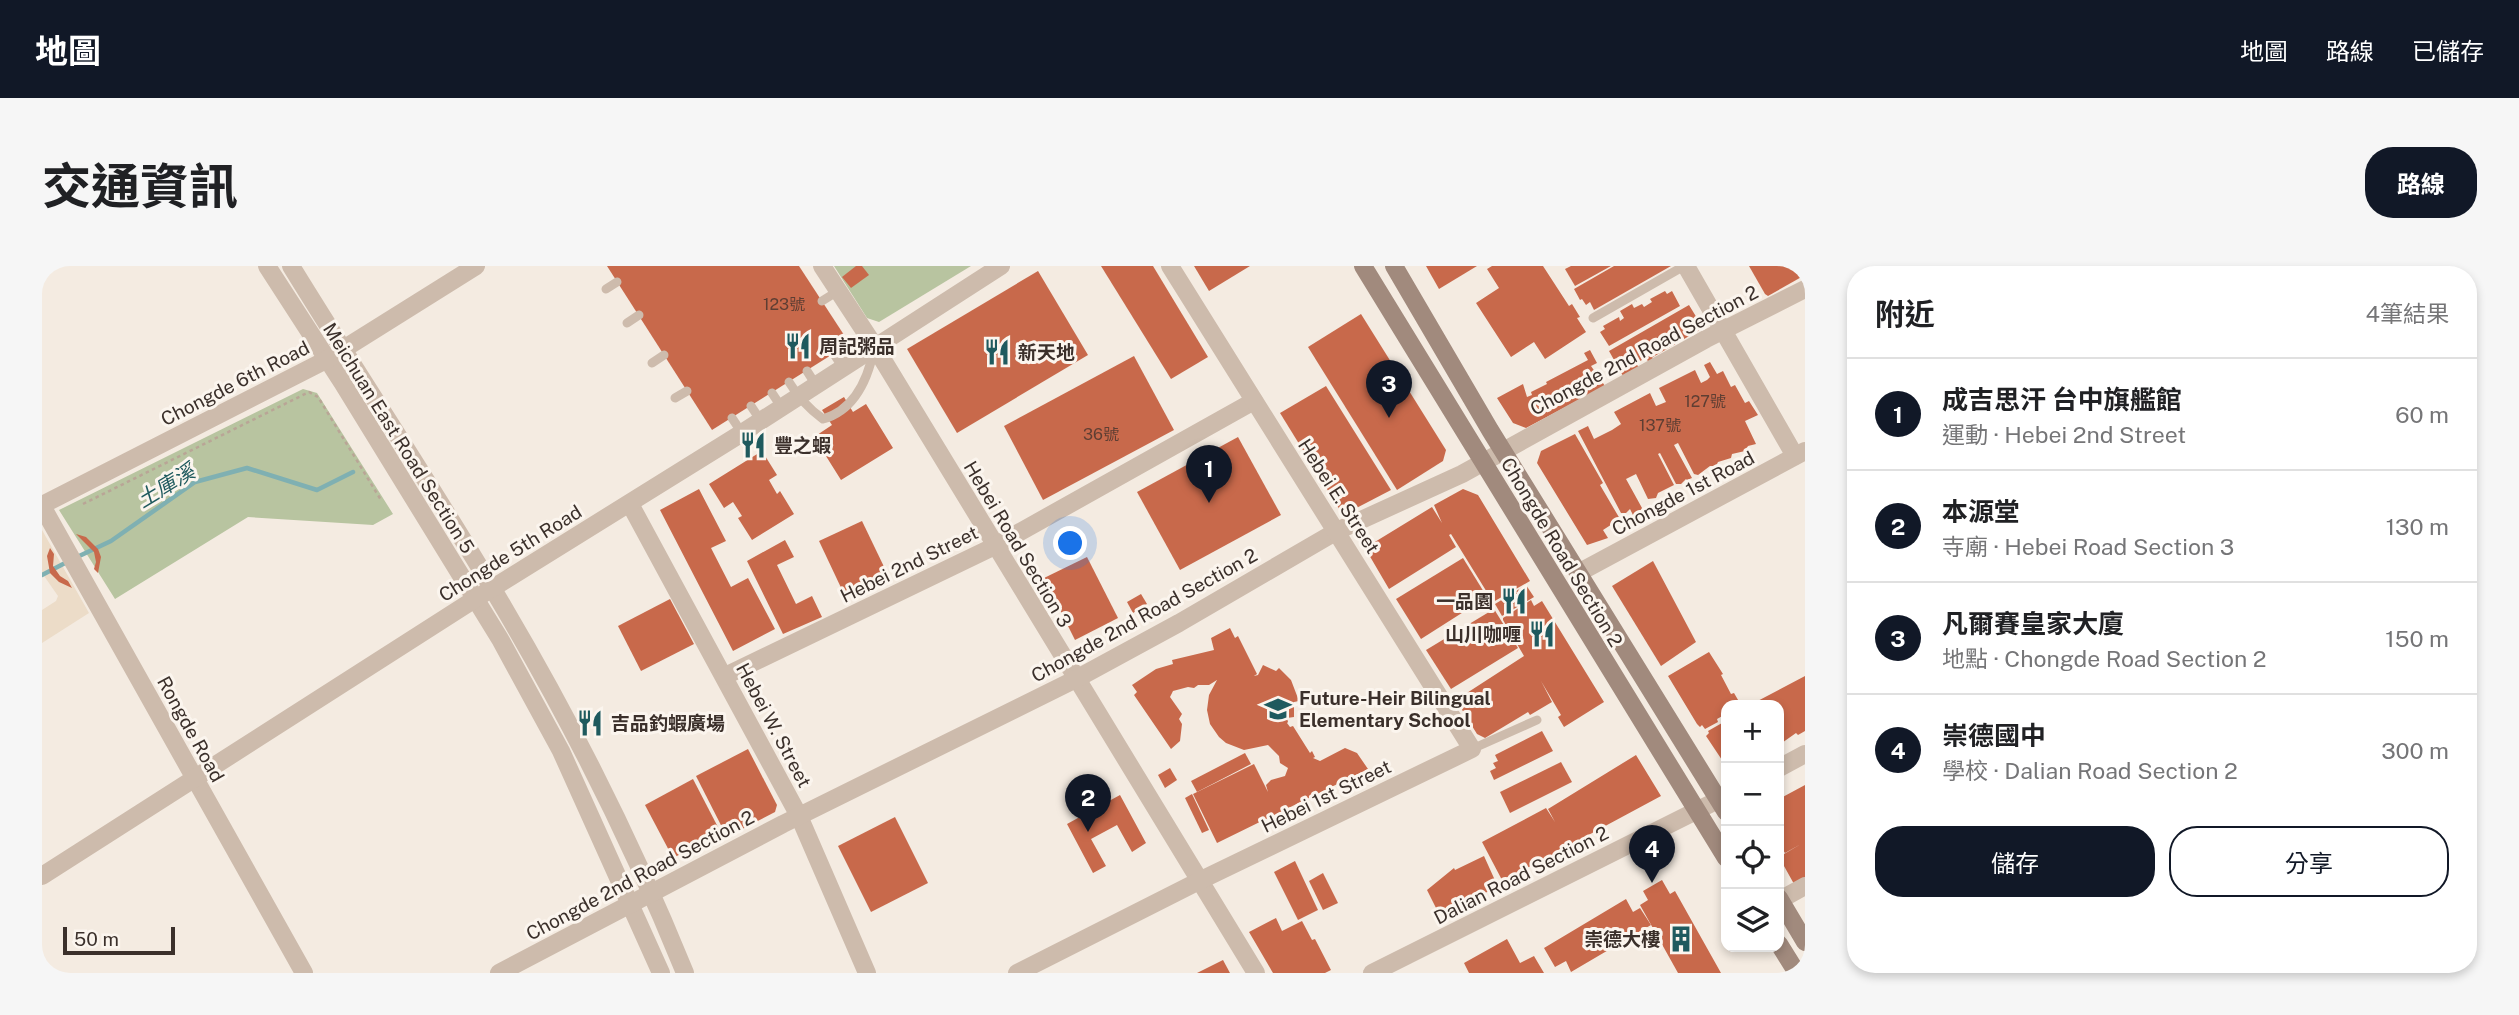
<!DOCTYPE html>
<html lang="zh-TW">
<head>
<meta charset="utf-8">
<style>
	:root { --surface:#fff; --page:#f6f6f6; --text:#202124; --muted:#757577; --line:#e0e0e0; --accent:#111827 }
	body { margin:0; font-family:"Public Sans","Noto Sans TC",sans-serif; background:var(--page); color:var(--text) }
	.controls { position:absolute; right:21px; bottom:21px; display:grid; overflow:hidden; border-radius:14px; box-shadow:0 4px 10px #0003 }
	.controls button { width:63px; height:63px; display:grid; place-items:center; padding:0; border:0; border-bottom:2px solid var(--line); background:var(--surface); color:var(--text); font:35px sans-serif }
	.scale { position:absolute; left:21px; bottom:18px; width:112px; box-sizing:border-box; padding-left:7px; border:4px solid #3b302b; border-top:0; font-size:19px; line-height:24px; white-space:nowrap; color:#3b302b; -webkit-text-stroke:5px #fbf5ee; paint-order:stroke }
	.you { position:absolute; left:1029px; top:278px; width:24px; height:24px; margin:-18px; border:5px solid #fff; border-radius:50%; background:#1a73e8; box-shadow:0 0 0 10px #1a73e833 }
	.badge { display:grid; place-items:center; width:46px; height:46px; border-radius:50%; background:var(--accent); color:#fff; font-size:23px; font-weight:700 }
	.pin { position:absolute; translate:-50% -58px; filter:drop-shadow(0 2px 4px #0008) }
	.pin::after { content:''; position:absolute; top:37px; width:24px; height:21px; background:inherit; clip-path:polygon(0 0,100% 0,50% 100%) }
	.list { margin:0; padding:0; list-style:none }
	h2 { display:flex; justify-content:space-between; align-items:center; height:91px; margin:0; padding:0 28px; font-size:30px }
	h2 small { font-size:23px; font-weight:400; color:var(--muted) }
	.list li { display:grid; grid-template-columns:46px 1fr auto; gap:21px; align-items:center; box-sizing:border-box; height:112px; padding:0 28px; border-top:2px solid var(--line) }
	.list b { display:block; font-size:26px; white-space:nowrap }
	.list p { margin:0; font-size:23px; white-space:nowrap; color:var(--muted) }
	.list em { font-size:23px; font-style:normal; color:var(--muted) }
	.actions { display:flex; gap:14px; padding:21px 28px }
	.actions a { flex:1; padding:16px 0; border:2px solid var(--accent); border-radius:28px; text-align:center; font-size:24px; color:var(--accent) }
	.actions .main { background:var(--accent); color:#fff }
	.icon { flex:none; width:38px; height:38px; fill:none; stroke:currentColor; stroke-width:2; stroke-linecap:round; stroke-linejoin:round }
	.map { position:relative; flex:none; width:1763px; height:707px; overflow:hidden; border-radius:28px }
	header { display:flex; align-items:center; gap:42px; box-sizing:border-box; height:98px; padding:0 35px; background:var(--accent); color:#fff }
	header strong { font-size:33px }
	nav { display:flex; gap:38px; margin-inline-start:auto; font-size:24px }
	.intro { display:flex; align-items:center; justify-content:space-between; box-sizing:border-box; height:168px; padding:0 42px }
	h1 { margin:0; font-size:49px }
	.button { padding:18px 32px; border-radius:28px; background:var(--accent); color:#fff; font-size:24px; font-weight:700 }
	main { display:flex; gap:42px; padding:0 42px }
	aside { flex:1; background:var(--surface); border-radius:28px; box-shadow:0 4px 10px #0003 }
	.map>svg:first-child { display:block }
	.green { fill:#b8c4a0 }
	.plaza { fill:#ecdcc8 }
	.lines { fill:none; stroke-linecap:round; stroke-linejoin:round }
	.stream { stroke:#7fb0b2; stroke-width:4.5 }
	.building { fill:#c8694b }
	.path { stroke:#b9a596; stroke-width:2.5; stroke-dasharray:3.5 3.5; stroke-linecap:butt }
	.service { stroke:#cdbbac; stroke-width:9 }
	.minor { stroke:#cdbbac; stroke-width:18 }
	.secondary { stroke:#a18a7d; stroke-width:18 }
	.labels { text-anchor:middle; stroke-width:6; stroke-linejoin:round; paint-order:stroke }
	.number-label { font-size:16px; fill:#5e3e33 }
	.poi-label { font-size:19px; font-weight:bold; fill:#3b302b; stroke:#fbf5ee; text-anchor:start }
	.street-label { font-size:19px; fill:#3b302b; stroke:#fbf5ee }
	.water-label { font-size:21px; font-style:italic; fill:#1f5a5e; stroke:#fbf5ee }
</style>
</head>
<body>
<header>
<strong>地圖</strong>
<nav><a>地圖</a><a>路線</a><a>已儲存</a></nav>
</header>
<div class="intro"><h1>交通資訊</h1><a class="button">路線</a></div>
<main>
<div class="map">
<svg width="1763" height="707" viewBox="0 0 1763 707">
	<rect width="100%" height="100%" fill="#f4ebe1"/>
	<g class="green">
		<polygon points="792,0 929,0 837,56 825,52"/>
		<polygon points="261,123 275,127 351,248 331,259 206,251 73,333 17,244"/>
	</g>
	<polygon class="plaza" points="0,264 47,347 0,377 0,344 14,335 16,330 0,307"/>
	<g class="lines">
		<g class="stream">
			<polyline points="33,292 69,275 153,216 205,202 275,224 311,206"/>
			<polyline points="0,309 25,296"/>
		</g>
	</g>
	<g class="building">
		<polygon points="565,0 757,0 804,72 802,81 670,164"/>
		<polygon points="814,0 820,0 827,9 809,22 800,11"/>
		<polygon points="1059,0 1111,0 1166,91 1129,113"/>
		<polygon points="1152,0 1208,0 1167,25"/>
		<polygon points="1384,0 1435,0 1397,23"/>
		<polygon points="1450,0 1501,0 1527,40 1530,38 1538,51 1535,52 1544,66 1503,93 1492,76 1469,91 1434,37 1457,22 1445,3"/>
		<polygon points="1529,0 1569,0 1533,20 1523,3"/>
		<polygon points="1572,0 1629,0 1552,44 1548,36 1544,39 1540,33 1538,34 1532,23"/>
		<polygon points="1707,0 1763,0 1763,9 1726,30 1723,28"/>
		<polygon points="996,5 1046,89 915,167 865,83"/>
		<polygon points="1623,25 1625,28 1630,25 1638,40 1567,80 1558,66 1563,63 1561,60 1577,51 1578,55 1582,52 1578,45 1590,38 1592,42 1600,38 1602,41 1610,36 1608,33"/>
		<polygon points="1647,39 1661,62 1611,91 1610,89 1611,94 1607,97 1604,92 1594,97 1597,102 1581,110 1567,85"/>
		<polygon points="1319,48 1404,184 1401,195 1355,224 1266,81"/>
		<polygon points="1548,84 1555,97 1549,100 1563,120 1484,162 1471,157 1455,132 1481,118 1485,131 1490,129 1489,126 1505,118 1504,116 1546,94 1542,87"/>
		<polygon points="1092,90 1132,164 1001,234 962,160"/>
		<polygon points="1668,96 1675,108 1681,105 1689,121 1693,119 1703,137 1707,135 1716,149 1703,155 1714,178 1706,180 1703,185 1690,188 1689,192 1676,196 1674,200 1668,200 1656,209 1652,208 1636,177 1632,179 1650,212 1645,214 1644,213 1639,218 1634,218 1618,187 1616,188 1632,219 1616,227 1614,232 1606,233 1594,208 1584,213 1605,251 1595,257 1588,243 1584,247 1579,247 1536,165 1546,160 1552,173 1570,164 1579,158 1572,146 1608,127 1614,140 1624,136 1617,122 1653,104 1659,117 1665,114 1668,111 1662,99"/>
		<polygon points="1284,120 1349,224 1301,249 1238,147"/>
		<polygon points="802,131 811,146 824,138 851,182 799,214 772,171 790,159 780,144"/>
		<polygon points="1533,168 1561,217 1558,219 1578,253 1561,264 1566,272 1545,279 1495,197 1499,185"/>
		<polygon points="1196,171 1239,249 1138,304 1095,226"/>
		<polygon points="720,185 735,209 727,214 735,228 738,225 752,248 710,274 696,252 700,250 691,236 682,242 667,218"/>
		<polygon points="657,223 684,275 669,282 689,321 706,312 733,363 691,385 618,244"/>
		<polygon points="1421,223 1436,229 1488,315 1451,336 1409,268 1407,269 1414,281 1347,323 1323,282 1390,241 1400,257 1392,239"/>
		<polygon points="820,255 845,307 802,328 777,275"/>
		<polygon points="34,268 44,271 56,283 59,291 56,307 52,303 54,296 52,286"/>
		<polygon points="743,274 752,291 735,299 754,338 770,330 780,351 741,368 705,295"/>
		<polygon points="8,282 12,288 11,300 18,310 26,315 30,322 17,316 8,307 5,290"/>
		<polygon points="1045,291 1076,352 1033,374 1002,312"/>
		<polygon points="1421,292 1445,331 1379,373 1354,333"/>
		<polygon points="1611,295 1654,376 1619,400 1570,320"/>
		<polygon points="1484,319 1492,331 1460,350 1453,338"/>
		<polygon points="1099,328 1105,338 1091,347 1085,336"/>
		<polygon points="628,333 652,378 599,405 576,360"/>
		<polygon points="1489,334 1492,340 1500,335 1562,436 1522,461 1516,451 1519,449 1499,415 1510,436 1488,449 1486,446 1443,472 1435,468 1414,434 1482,390 1461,354 1461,352"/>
		<polygon points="1452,343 1476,382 1409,423 1384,384"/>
		<polygon points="1188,362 1193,372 1196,370 1215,408 1212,410 1216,409 1221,399 1234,405 1237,402 1249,414 1257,435 1252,436 1252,451 1245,452 1246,456 1245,457 1248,461 1251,460 1268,487 1270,485 1273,491 1271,492 1278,495 1303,482 1315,487 1326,503 1175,577 1151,528 1212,498 1226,526 1224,519 1229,514 1243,510 1246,502 1238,497 1237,490 1226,479 1202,484 1184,477 1177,471 1168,458 1165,444 1167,429 1175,414 1167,419 1156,419 1152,422 1146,421 1131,425 1128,431 1140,448 1137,453 1140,458 1138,475 1129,483 1092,429 1095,426 1090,419 1114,403 1131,398 1130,394 1172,384 1169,372"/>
		<polygon points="1667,386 1681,408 1679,409 1689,428 1692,427 1699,439 1684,439 1684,448 1675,453 1676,456 1663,463 1660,459 1658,461 1655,458 1626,410"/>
		<polygon points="1763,410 1763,465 1756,469 1754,467 1737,479 1737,439 1708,439"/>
		<polygon points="1680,457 1681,460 1684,458 1684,500 1664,470 1667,467 1666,465"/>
		<polygon points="1500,465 1511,485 1452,514 1448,505 1454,502 1451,497 1456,495 1453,489"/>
		<polygon points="706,483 735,539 733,546 685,571 654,510"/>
		<polygon points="1203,487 1209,498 1155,526 1149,515"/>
		<polygon points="1594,489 1619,530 1526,580 1526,582 1460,614 1440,576 1504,542 1513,556 1506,543"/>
		<polygon points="1519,496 1530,516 1468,547 1458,526"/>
		<polygon points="1128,502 1135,514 1123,522 1116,509"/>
		<polygon points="651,513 679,567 631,592 603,539"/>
		<polygon points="1763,519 1763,611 1752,618 1737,591 1759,578 1743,587 1737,578 1737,533"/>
		<polygon points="1150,528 1167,564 1160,567 1143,532"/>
		<polygon points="1078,529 1104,577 1090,586 1075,559 1049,573 1064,600 1051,607 1025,558"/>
		<polygon points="853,551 886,617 829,646 796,580"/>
		<polygon points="1442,590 1456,621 1397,648 1385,624 1412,602 1413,604"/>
		<polygon points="1253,595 1276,644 1256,654 1232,606"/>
		<polygon points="1281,607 1296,637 1281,644 1267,615"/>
		<polygon points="1620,614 1628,628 1633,625 1679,707 1636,707 1598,639 1606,634 1601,625"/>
		<polygon points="1584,633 1591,646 1598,642 1609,659 1529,706 1524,695 1513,701 1502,682"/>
		<polygon points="1234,652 1240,665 1260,655 1270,674 1273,673 1289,704 1283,707 1231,707 1207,666"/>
		<polygon points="1465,673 1478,697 1492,690 1502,707 1427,707 1422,697"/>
		<polygon points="1181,694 1188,707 1155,707"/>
	</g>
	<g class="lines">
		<polyline class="path" points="41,238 267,126 276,131 339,234"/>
		<g class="service">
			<polyline points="564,23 575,16"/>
			<polyline points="780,35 796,25"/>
			<polyline points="1551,52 1642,0"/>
			<polyline points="585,57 597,49"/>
			<polyline points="792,88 801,102"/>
			<polyline points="610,97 622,89"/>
			<polyline points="765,105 774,119"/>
			<path d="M747 116C756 131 767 143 781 153 813 144 826 113 832 83"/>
			<polyline points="730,127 740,142"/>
			<polyline points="633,132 645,125"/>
			<polyline points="709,140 719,155"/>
			<polyline points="690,152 700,167"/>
			<polyline points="1430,483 1495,454"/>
		</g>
		<g class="minor">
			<polyline points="225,0 300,116 458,373 519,485 619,707"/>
			<path d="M249 0C319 114 394 226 462 342 531 459 592 581 643 707"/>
			<polyline points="780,0 833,81 1214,707"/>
			<polyline points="1644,0 1753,190"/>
			<polyline points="588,238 757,550 825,707"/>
			<polyline points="0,239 284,94 434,0"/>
			<polyline points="0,240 262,707"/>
			<polyline points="1538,306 1763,185"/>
			<polyline points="683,410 953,280 1212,135"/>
			<polyline points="1737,502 1763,488"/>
			<polyline points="0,610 433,333 700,167 959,0"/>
			<polyline points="1738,634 1763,620"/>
			<polyline points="457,707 741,558 1034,413 1137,357 1295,265 1420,208 1664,73 1763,23"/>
			<polyline points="975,707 1157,615 1430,483 1128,0"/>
			<polyline points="1330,707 1684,530"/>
		</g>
		<g class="secondary">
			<polyline points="1321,0 1684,592"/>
			<polyline points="1352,0 1448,164 1684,546"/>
			<polyline points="1737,632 1763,676"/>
			<polyline points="1737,678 1755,707"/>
		</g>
	</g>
	<defs>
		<g id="restaurant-bare" transform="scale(2.1)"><path d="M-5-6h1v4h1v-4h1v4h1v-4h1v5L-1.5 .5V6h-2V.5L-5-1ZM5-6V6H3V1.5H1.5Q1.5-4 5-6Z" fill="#1f5a5e" stroke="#fbf5ee" stroke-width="2.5" paint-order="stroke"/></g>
		<g id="school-bare" transform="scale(2.1)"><path d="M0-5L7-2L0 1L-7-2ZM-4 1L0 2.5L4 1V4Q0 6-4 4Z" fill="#1f5a5e" stroke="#fbf5ee" stroke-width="2.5" paint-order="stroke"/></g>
		<g id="building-bare" transform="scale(2.1)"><path d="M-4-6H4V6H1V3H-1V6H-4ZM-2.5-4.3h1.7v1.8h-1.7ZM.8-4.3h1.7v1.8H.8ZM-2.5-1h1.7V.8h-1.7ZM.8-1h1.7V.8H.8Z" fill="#1f5a5e" stroke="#fbf5ee" stroke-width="2.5" paint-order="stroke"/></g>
	</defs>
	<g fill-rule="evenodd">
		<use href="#restaurant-bare" x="756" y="80"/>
		<use href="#restaurant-bare" x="955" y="86"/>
		<use href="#restaurant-bare" x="711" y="179"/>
		<use href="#restaurant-bare" x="1472" y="335"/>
		<use href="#restaurant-bare" x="1500" y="368"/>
		<use href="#school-bare" x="1236" y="443"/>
		<use href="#restaurant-bare" x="548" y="457"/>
		<use href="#building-bare" x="1639" y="673"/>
	</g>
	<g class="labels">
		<g class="number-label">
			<text x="742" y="44">123號</text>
			<text x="1663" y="141">127號</text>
			<text x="1618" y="165">137號</text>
			<text x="1059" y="174">36號</text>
		</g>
		<g class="poi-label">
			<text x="777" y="87">周記粥品</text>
			<text x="976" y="93">新天地</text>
			<text x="732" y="186">豐之蝦</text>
			<text x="1451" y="342" text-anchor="end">一品園</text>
			<text x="1479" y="375" text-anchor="end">山川咖喱</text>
			<text x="1257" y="439">Future-Heir Bilingual<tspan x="1257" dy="22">Elementary School</tspan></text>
			<text x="569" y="464">吉品釣蝦廣場</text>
			<text x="1618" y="680" text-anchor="end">崇德大樓</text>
		</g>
		<g class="street-label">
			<text transform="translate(1602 84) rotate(-28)" y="7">Chongde 2nd Road Section 2</text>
			<text transform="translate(193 117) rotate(-27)" y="7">Chongde 6th Road</text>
			<text transform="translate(357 172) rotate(58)" y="7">Meichuan East Road Section 5</text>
			<text transform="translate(1641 227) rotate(-28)" y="7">Chongde 1st Road</text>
			<text transform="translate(1297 230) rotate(57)" y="7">Hebei E. Street</text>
			<text transform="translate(976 278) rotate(59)" y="7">Hebei Road Section 3</text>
			<text transform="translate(1520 286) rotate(59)" y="7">Chongde Road Section 2</text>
			<text transform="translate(468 287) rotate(-32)" y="7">Chongde 5th Road</text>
			<text transform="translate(867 298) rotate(-26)" y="7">Hebei 2nd Street</text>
			<text transform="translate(1102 349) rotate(-29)" y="7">Chongde 2nd Road Section 2</text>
			<text transform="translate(732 459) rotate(62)" y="7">Hebei W. Street</text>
			<text transform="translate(149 463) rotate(61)" y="7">Rongde Road</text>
			<text transform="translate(1284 530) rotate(-26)" y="7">Hebei 1st Street</text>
			<text transform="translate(598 609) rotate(-28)" y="7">Chongde 2nd Road Section 2</text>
			<text transform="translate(1479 609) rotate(-27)" y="7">Dalian Road Section 2</text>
		</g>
		<g class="water-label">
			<text transform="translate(124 220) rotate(-31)" y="7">土庫溪</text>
		</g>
	</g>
</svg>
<div class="controls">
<button>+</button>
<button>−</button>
<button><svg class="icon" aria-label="locate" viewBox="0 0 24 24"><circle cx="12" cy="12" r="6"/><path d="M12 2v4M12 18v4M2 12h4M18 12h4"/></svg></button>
<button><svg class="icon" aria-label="layers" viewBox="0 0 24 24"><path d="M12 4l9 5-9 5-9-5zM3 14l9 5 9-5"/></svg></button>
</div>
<div class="scale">50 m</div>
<div class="you"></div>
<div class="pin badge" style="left:1167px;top:237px">1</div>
<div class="pin badge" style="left:1046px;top:566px">2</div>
<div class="pin badge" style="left:1347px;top:152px">3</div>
<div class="pin badge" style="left:1610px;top:617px">4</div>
</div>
<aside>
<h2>附近<small>4筆結果</small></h2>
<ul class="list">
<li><span class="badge">1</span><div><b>成吉思汗 台中旗艦館</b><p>運動 · Hebei 2nd Street</p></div><em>60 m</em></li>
<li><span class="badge">2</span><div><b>本源堂</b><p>寺廟 · Hebei Road Section 3</p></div><em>130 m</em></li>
<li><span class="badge">3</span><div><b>凡爾賽皇家大廈</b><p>地點 · Chongde Road Section 2</p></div><em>150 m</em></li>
<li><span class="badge">4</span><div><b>崇德國中</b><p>學校 · Dalian Road Section 2</p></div><em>300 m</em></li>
</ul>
<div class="actions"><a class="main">儲存</a><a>分享</a></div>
</aside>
</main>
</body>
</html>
